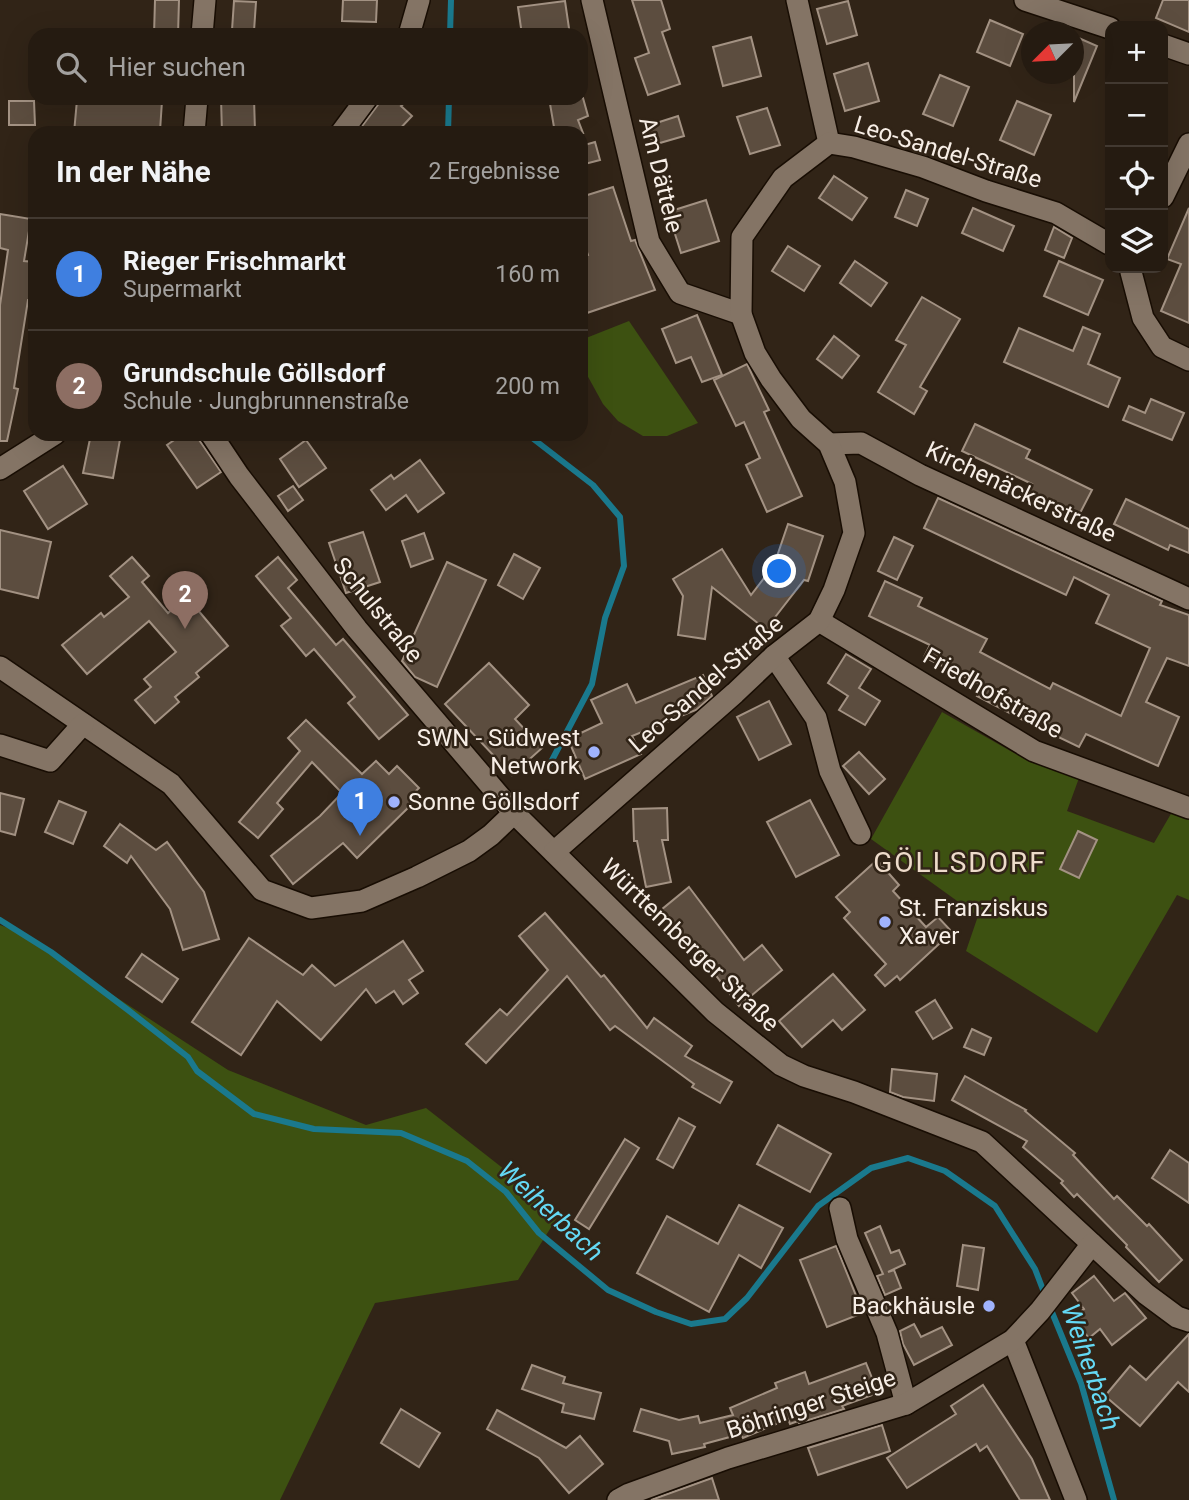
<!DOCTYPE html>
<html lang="de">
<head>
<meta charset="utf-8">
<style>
	:root { --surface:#251b11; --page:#2d241a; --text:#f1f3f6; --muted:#a3a19f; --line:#423931; --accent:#a0b3fd }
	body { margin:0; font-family:Roboto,sans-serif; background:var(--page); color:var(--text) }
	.controls { position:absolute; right:21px; top:21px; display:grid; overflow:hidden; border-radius:14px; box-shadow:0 7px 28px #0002 }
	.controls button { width:63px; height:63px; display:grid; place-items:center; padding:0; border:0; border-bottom:2px solid var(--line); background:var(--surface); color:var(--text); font:35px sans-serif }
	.compass { position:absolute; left:1021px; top:21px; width:63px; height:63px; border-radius:50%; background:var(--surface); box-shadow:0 7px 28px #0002; rotate:246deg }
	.you { position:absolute; left:780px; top:572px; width:24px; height:24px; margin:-18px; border:5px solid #fff; border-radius:50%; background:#1a73e8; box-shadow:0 0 0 10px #1a73e833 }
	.badge { display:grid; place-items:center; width:46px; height:46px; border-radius:50%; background:var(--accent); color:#fff; font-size:23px; font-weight:700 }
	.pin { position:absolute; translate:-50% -58px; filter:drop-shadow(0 2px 4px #0008) }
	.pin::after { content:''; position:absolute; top:37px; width:24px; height:21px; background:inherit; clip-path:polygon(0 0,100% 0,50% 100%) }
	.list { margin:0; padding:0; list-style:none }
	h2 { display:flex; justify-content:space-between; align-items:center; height:91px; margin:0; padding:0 28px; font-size:30px }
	h2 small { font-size:23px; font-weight:400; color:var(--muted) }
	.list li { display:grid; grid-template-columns:46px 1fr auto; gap:21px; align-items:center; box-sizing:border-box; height:112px; padding:0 28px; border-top:2px solid var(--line) }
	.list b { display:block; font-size:26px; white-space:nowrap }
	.list p { margin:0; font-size:23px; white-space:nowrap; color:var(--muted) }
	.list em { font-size:23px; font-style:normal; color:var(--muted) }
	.icon { flex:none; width:38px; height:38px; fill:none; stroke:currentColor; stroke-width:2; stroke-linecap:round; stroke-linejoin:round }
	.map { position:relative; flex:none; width:1189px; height:1500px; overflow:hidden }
	.search { position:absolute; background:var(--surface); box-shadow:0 7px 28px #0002; left:28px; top:28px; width:560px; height:77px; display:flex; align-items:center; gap:18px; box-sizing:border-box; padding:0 24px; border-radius:21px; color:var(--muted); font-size:26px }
	.panel { position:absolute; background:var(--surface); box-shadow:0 7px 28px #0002; left:28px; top:126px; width:560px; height:315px; border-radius:21px }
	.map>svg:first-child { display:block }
	.green { fill:#3d5111 }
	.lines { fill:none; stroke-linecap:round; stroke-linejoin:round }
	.stream { stroke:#1a798d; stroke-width:6 }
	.building { fill:#5c4d3f; stroke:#a39283; stroke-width:2 }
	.minor-casing { stroke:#180d03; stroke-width:24 }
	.minor { stroke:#847465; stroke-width:21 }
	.poi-dot { fill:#a0b3fd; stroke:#312417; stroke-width:2.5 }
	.labels { text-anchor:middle; stroke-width:5; stroke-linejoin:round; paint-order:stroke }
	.street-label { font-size:24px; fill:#f7eee6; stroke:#312417 }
	.poi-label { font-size:24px; fill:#f7eee6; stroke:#312417; text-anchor:end }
	.water-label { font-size:26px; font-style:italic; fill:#64d9f5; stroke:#312417 }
	.quarter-label { font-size:28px; letter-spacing:2px; fill:#eddbca; stroke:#312417 }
</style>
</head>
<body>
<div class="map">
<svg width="1189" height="1500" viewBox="0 0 1189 1500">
	<rect width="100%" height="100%" fill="#312417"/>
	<g class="green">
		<polygon points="629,321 698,423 667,436 643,436 618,421 603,404 581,364 581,340"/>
		<polygon points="942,712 1030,762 1079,778 1067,811 1154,843 1172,812 1189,819 1189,900 1177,895 1097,1033 966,951 978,916 871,839"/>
		<polygon points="0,925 13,930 228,1070 366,1125 426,1108 560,1213 518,1280 375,1303 280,1500 0,1500"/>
	</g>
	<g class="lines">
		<g class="stream">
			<polyline points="450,35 451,0"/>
			<polyline points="448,133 449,98"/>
			<polyline points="527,434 593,485 620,517 624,566 605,618 592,684 550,764"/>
			<polyline points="0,920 51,952 128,1010 188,1057 197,1071 254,1114 314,1129 401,1133 467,1161 506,1192 539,1233 608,1290 656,1312 691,1324 725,1319 747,1298 818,1206 871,1168 908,1158 945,1171 995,1206 1035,1269 1045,1295"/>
			<polyline points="1049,1305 1081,1383 1114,1500"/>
		</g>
	</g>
	<g class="building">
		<polygon points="155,0 179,0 178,35 154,35"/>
		<polygon points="343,0 377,0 376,22 342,21"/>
		<polygon points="632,0 661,0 670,29 662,32 680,84 648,95 635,58 649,53"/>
		<polygon points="1163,0 1189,0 1189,32 1156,18"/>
		<polygon points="234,1 256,2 254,31 232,30"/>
		<polygon points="565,1 570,35 522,35 518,7"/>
		<polygon points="848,1 857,35 827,44 817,9"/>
		<polygon points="990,20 1023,34 1010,66 977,52"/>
		<polygon points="1074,36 1097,46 1074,102"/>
		<polygon points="751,37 761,76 723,86 713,47"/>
		<polygon points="868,63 879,101 845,111 834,74"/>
		<polygon points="940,75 969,87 953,126 923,114"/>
		<polygon points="108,98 162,101 160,131 125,128 125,133 74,133 77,100"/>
		<polygon points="221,98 254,98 255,131 222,133"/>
		<polygon points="383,98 411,98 401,106 412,116 396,133 357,133"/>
		<polygon points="549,98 583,98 588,116 578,120 583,133 555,133"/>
		<polygon points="9,101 34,101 35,125 9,125"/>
		<polygon points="1017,101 1051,115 1034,155 1000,140"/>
		<polygon points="767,108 780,145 750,154 737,117"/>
		<polygon points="678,116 684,136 653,145 647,126"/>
		<polygon points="595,142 600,160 581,165 581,146"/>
		<polygon points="834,176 867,198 852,220 819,198"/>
		<polygon points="613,187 631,241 635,240 655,290 581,315 581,258 588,255 581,235 581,197"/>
		<polygon points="906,190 928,199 917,226 895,217"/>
		<polygon points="706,200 719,241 681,253 668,212"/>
		<polygon points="973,208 1014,226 1003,251 962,233"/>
		<polygon points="1189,208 1189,323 1161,311 1181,264 1167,259"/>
		<polygon points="0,214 31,219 24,261 35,262 31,300 28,300 14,388 18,389 7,441 0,441 0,305 8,250 0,248"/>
		<polygon points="1054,227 1072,238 1064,258 1045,250"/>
		<polygon points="788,246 820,266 804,291 772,271"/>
		<polygon points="855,261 887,283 871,306 840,283"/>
		<polygon points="1059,261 1103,280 1088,315 1044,296"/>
		<polygon points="922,297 960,319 920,387 927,391 914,414 878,392 906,345 896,340"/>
		<polygon points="697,315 722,375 702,382 691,357 676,363 662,329"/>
		<polygon points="1083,327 1100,334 1088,364 1120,378 1108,407 1004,362 1019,328 1073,351"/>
		<polygon points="834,336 859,356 842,378 817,359"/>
		<polygon points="747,364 769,410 764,412 802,496 767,512 746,465 760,458 744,422 736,426 714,380"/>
		<polygon points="1151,399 1184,413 1172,440 1123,420 1129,406 1145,413"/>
		<polygon points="975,424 1030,450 1026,458 1092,490 1079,515 1028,491 1032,484 962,451"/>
		<polygon points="91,434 121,434 113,478 83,473"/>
		<polygon points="183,434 195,434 221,472 197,488 167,445"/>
		<polygon points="306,440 326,468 299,487 280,459"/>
		<polygon points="420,460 444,493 418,512 406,495 386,510 371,490 391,475 394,479"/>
		<polygon points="63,466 87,504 48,529 24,491"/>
		<polygon points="293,486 303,500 288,511 278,496"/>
		<polygon points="938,498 1162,601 1160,605 1189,615 1189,666 1167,658 1146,702 1179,717 1158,766 1086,734 1079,747 1019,718 977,696 983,686 924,657 930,645 869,616 885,581 922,598 918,606 987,639 980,652 1050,689 1053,683 1121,716 1150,648 1096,623 1109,595 1074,577 1066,595 924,528"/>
		<polygon points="1126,499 1189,529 1189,553 1170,545 1168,550 1114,524"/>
		<polygon points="788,524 823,536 808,581 804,580 769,625 774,633 773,635 712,587 705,639 678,635 683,596 673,579 722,549 751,595 774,565"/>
		<polygon points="0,530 51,542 38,598 0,589"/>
		<polygon points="363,532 380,582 346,593 329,543"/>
		<polygon points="424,533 433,559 411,567 402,541"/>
		<polygon points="894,537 913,546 897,580 878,571"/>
		<polygon points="514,554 540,568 523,599 498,585"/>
		<polygon points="132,557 149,576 142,582 168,613 187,597 228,646 196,673 199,677 175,697 179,702 155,723 135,700 151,687 144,679 176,652 149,621 87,674 62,645 101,613 104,617 129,597 110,576"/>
		<polygon points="278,557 297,580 288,588 336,645 343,639 408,715 379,739 348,703 355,697 314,649 306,656 281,626 291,618 256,576"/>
		<polygon points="447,562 486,580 437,687 415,677 402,661"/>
		<polygon points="846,654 871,669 859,688 880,701 865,725 839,710 848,696 828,683"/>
		<polygon points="489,663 529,705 515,719 542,748 512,775 445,704"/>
		<polygon points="703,675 712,696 696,710 632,736 641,754 585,779 568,739 602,723 591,700 627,684 636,703"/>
		<polygon points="769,701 791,744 759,760 737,717"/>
		<polygon points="306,720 362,774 376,761 389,774 397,766 419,788 411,796 416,800 357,858 343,843 293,884 271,856 320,816 342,793 312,762 277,803 283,809 258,838 239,822 300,751 288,738"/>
		<polygon points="859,752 885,779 869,794 843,766"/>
		<polygon points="0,793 24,799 15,835 0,831"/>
		<polygon points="810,800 839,855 796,877 767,822"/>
		<polygon points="59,801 86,812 73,844 45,832"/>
		<polygon points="667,808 668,840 662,840 671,882 646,887 637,841 634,841 633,809"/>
		<polygon points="120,824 156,850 167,842 204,892 219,939 183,950 170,909 131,856 127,863 104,846"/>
		<polygon points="1078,831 1097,840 1079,878 1060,869"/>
		<polygon points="877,860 899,885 893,891 926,927 938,917 952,932 900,980 897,976 885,986 875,975 886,964 844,918 850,912 836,897"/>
		<polygon points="689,887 744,960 762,945 782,970 739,1006 687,937 684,939 661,910"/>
		<polygon points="545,913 601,977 604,975 647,1028 654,1018 692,1046 685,1056 732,1082 720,1103 692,1087 694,1084 615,1026 610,1030 567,976 486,1063 466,1044 500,1009 507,1015 548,970 519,936"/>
		<polygon points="249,938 303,975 312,965 335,986 403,941 423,971 409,980 418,993 403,1004 394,991 376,1003 366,989 321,1040 277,1001 241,1055 192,1022"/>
		<polygon points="142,954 178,979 162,1002 126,977"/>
		<polygon points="833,974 865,1010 842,1030 833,1020 802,1047 779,1021"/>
		<polygon points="935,1000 952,1028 933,1039 916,1012"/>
		<polygon points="972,1029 991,1038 984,1055 964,1047"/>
		<polygon points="892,1069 937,1074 934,1101 903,1097 890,1092"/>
		<polygon points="965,1076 1026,1110 1025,1111 1075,1153 1073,1155 1114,1199 1117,1196 1147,1226 1149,1224 1182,1260 1159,1282 1126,1247 1127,1245 1077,1194 1074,1197 1061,1183 1063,1181 1023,1147 1027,1141 952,1100"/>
		<polygon points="679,1118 695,1127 673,1168 657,1159"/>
		<polygon points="778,1125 831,1154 810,1192 757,1164"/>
		<polygon points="625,1139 639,1148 589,1229 575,1220"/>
		<polygon points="1170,1150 1189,1163 1189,1203 1152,1178"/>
		<polygon points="739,1205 783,1228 761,1268 739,1255 709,1312 637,1273 667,1216 718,1244"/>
		<polygon points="880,1226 891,1253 899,1250 905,1264 888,1272 894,1270 901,1288 885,1295 877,1276 883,1274 865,1233"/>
		<polygon points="963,1245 984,1248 978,1290 957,1286"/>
		<polygon points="836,1246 863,1313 827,1327 800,1260"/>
		<polygon points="1094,1276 1114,1301 1125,1293 1146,1318 1112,1345 1100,1329 1089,1338 1073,1318 1084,1309 1072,1293"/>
		<polygon points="914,1324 921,1337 942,1327 952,1345 914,1365 903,1344 900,1331"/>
		<polygon points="1189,1334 1189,1392 1178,1382 1140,1426 1105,1396 1130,1366 1146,1380"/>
		<polygon points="866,1363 878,1393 842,1406 844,1409 799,1423 798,1421 790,1424 788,1419 743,1438 741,1434 704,1444 705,1447 672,1454 669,1441 634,1431 641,1409 679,1420 698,1416 700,1423 733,1415 730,1408 777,1388 775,1383 805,1372 809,1384"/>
		<polygon points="532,1365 565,1377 563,1383 601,1393 594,1419 562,1412 564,1404 522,1389"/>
		<polygon points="983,1385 1032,1459 1050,1500 1020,1500 987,1446 980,1451 976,1444 907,1488 887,1458 956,1414 951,1406"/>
		<polygon points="401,1409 440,1433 419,1467 381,1443"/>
		<polygon points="497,1410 566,1448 580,1436 603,1464 569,1493 539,1458 487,1429"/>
		<polygon points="882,1425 890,1451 818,1475 808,1448"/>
		<polygon points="712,1478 719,1500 651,1500"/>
	</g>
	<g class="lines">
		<g class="minor-casing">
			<g id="minor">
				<polyline points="592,0 649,242 680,293 741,314"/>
				<polyline points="797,0 829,143"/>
				<polyline points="1025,0 1110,28"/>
				<polyline points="202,35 205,0"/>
				<polyline points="409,35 419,0"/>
				<polyline points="1163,45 1189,54"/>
				<polyline points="194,133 197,98"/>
				<polyline points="341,133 367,98"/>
				<polyline points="1163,197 1189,144"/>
				<polyline points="1131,272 1143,318 1162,347 1189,360"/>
				<polyline points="211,434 239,476 357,629 514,813 715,1012 781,1065 804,1076 854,1092 982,1142 1146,1294 1177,1317 1189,1321"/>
				<polyline points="829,444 861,443 920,475 1189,599"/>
				<polyline points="0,469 55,434"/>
				<polyline points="819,621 1034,751 1189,808"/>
				<polyline points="774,656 816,718 830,771 860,834"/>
				<polyline points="0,667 171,784 262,890 311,908 362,901 417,877 469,851 491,835 514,813"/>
				<polyline points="0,745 50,761 83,724"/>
				<polyline points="554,852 735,693 774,656 819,621 834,590 854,533 845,482 829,444 801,419 771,379 755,353 741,314 742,237 783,178 829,143 854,147 923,167 986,191 1056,213 1109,244"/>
				<polyline points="840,1208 847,1239 887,1333 906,1404"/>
				<polyline points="1013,1340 1076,1500"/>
				<polyline points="618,1500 629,1494 728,1458 906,1404 1013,1340 1040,1311 1092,1244"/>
			</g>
		</g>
		<use href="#minor" class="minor"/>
	</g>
	<g class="poi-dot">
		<circle cx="594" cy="752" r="7"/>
		<circle cx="394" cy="802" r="7"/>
		<circle cx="885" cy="922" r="7"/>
		<circle cx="989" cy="1306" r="7"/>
	</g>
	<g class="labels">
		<g class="street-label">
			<text transform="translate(948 152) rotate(17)" y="8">Leo-Sandel-Straße</text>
			<text transform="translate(661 175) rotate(76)" y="8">Am Dättele</text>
			<text transform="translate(1021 492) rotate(25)" y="8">Kirchenäckerstraße</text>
			<text transform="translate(378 610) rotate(51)" y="8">Schulstraße</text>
			<text transform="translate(706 684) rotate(-41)" y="8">Leo-Sandel-Straße</text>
			<text transform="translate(993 693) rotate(30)" y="8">Friedhofstraße</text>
			<text transform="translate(690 945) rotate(44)" y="8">Württemberger Straße</text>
			<text transform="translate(811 1404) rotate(-18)" y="8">Böhringer Steige</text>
		</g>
		<g class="poi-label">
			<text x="580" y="746">SWN - Südwest<tspan x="580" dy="28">Network</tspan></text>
			<text x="408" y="810" text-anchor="start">Sonne Göllsdorf</text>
			<text x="899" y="916" text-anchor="start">St. Franziskus<tspan x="899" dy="28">Xaver</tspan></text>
			<text x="975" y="1314">Backhäusle</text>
		</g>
		<g class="water-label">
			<text transform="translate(551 1211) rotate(43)" y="9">Weiherbach</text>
			<text transform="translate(1091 1367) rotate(71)" y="9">Weiherbach</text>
		</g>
		<g class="quarter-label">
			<text x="960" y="872">GÖLLSDORF</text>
		</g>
	</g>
</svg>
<div class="controls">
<button>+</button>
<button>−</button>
<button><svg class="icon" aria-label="locate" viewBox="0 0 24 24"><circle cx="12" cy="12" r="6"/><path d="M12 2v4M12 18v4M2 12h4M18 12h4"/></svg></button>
<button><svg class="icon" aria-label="layers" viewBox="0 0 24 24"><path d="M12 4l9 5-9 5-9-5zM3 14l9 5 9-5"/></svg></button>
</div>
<svg class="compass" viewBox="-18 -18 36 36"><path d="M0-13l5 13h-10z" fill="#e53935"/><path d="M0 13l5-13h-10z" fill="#a3a19f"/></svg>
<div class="you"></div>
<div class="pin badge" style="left:360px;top:836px;background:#3f7fe0">1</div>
<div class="pin badge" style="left:185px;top:629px;background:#8d6e63">2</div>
<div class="search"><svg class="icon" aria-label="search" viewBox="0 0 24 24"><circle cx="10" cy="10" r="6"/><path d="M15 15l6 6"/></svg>Hier suchen</div>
<section class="panel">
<h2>In der Nähe<small>2 Ergebnisse</small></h2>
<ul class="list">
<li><span class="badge" style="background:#3f7fe0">1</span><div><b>Rieger Frischmarkt</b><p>Supermarkt</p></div><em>160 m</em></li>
<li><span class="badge" style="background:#8d6e63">2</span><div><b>Grundschule Göllsdorf</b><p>Schule · Jungbrunnenstraße</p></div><em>200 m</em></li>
</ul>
</section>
</div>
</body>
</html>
